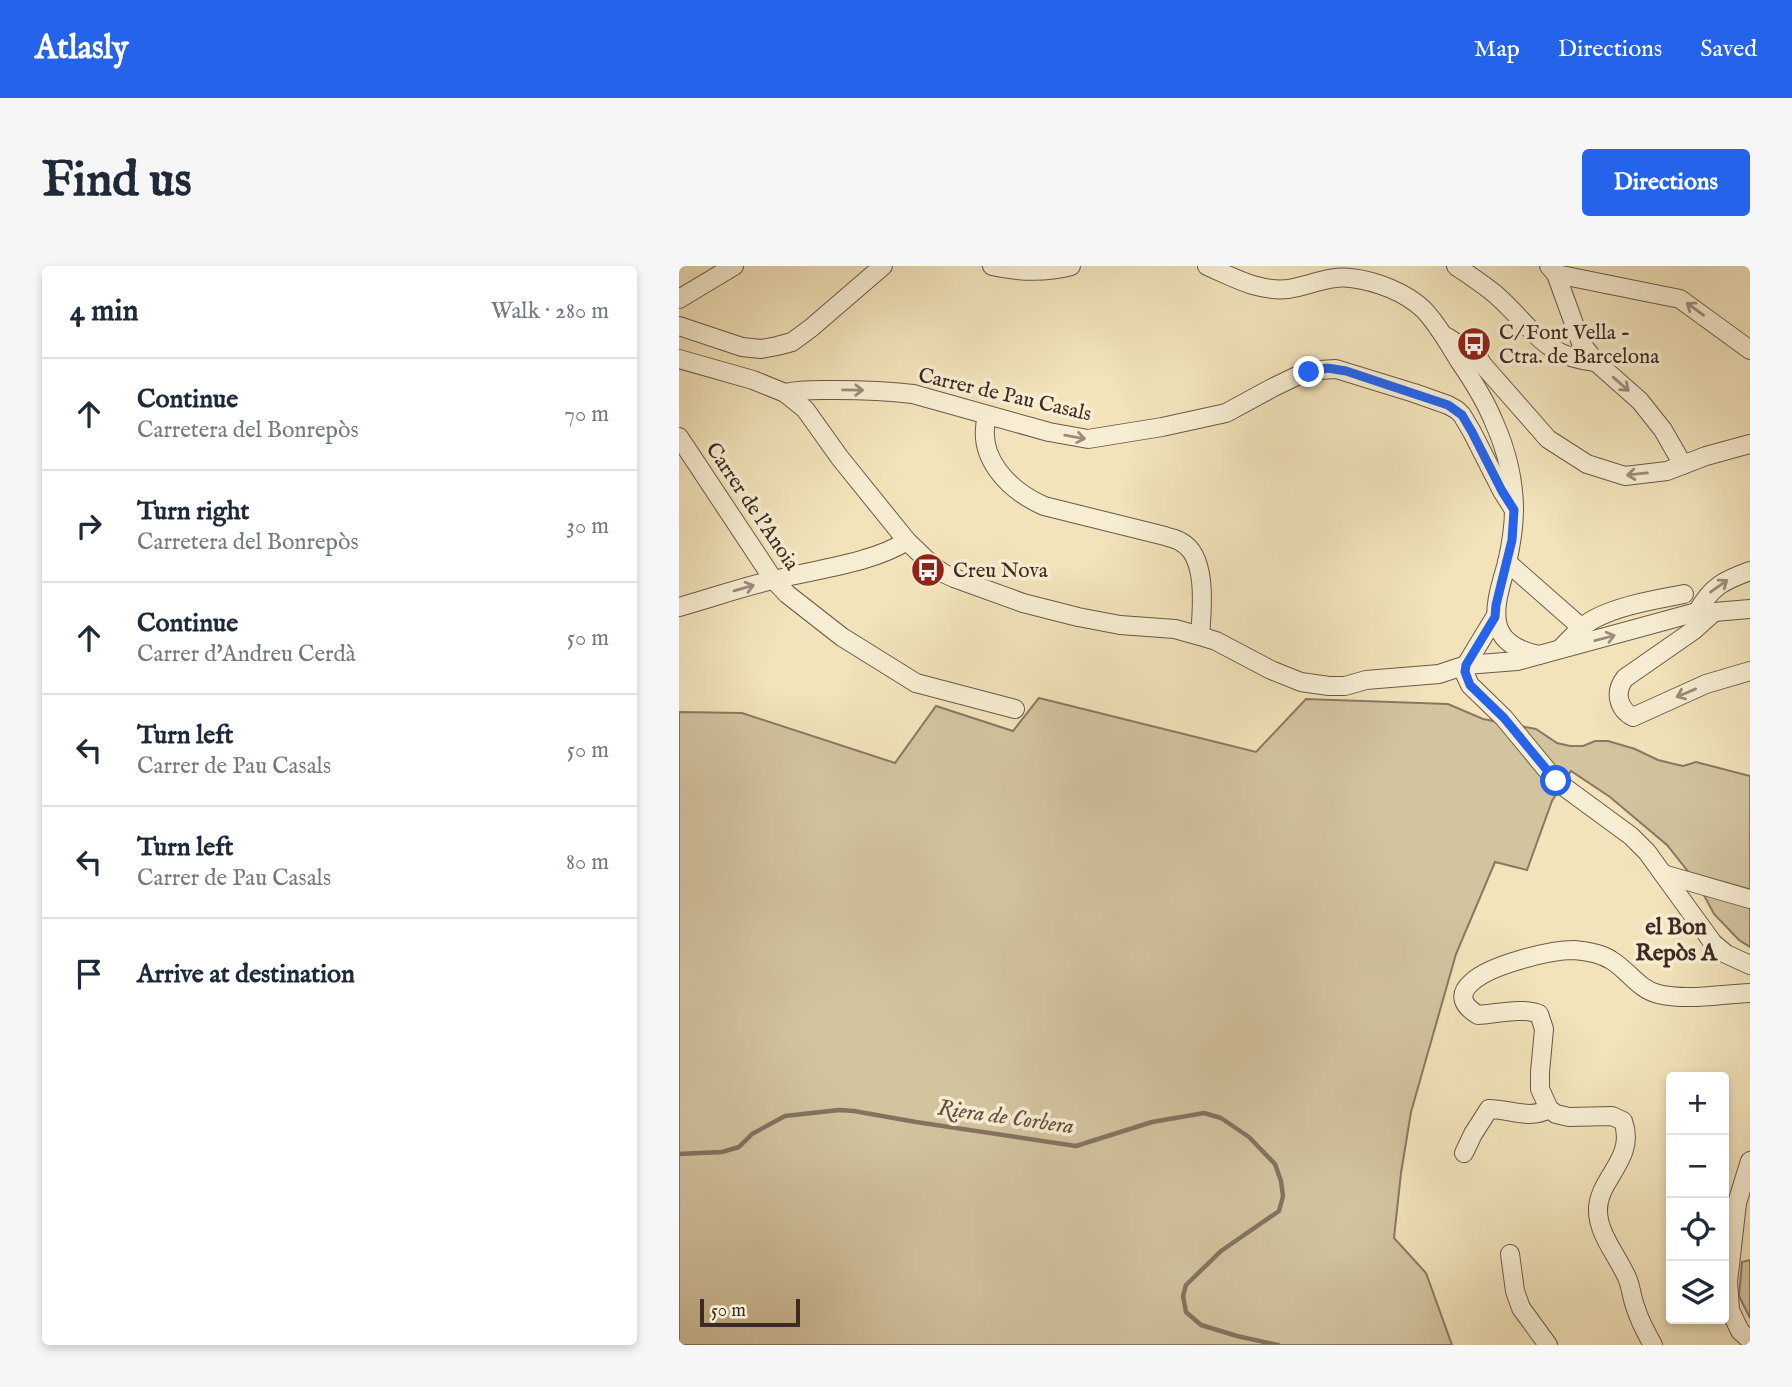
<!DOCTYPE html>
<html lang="en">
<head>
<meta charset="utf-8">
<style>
	:root { --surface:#fff; --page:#f6f6f7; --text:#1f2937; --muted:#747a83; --line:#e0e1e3; --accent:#2563eb }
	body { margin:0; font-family:"IM FELL English",serif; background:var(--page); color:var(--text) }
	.controls { position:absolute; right:21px; bottom:21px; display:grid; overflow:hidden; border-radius:7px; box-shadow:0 4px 10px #0003 }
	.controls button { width:63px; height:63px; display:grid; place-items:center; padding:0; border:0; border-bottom:2px solid var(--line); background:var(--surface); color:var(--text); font:35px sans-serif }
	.scale { position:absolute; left:21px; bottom:18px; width:100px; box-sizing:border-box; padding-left:7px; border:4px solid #3d2b23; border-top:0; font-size:19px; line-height:24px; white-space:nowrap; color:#3d2b23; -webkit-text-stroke:5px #f7edd2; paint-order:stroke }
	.stop { position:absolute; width:21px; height:21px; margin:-16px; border:5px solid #2563eb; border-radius:50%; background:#fff }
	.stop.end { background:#2563eb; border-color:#fff; box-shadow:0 2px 7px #0008 }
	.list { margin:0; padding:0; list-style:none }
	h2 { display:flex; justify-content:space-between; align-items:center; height:91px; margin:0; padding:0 28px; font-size:30px }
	h2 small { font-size:23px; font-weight:400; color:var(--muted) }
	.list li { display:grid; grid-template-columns:46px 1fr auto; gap:21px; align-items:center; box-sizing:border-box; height:112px; padding:0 28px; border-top:2px solid var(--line) }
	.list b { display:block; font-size:26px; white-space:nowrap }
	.list p { margin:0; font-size:23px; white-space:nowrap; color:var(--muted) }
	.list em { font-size:23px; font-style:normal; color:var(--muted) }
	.icon { flex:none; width:38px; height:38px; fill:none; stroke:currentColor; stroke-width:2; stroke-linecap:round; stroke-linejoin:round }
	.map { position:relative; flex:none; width:1071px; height:1079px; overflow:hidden; border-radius:7px }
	header { display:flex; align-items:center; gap:42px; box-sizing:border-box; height:98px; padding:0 35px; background:var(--accent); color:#fff }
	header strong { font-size:33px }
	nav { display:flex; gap:38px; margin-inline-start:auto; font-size:24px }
	.intro { display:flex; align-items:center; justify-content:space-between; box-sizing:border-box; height:168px; padding:0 42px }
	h1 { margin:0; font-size:49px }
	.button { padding:18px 32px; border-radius:7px; background:var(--accent); color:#fff; font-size:24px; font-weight:700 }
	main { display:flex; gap:42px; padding:0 42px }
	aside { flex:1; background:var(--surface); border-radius:7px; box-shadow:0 4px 10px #0003 }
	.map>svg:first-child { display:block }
	.green { fill:#d3c4a0; stroke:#887862; stroke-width:2 }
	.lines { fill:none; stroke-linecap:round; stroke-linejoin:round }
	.stream { stroke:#84745f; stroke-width:4.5 }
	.minor-casing { stroke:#6a5949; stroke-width:20 }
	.minor { stroke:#f7edd2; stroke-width:18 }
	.oneway { stroke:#9a8c7a }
	.route { stroke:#2563eb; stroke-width:9 }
	.labels { text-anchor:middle; stroke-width:7; stroke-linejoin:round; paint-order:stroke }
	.poi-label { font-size:21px; fill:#3d2b23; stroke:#f7edd2; text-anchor:start }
	.street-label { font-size:21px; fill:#3d2b23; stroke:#f7edd2 }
	.neighbourhood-label { font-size:23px; font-weight:bold; fill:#3d2b23; stroke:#f7edd2 }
	.water-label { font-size:23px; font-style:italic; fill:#614f41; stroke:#f7edd2 }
</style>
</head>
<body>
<header>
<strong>Atlasly</strong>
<nav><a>Map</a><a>Directions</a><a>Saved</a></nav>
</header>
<div class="intro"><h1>Find us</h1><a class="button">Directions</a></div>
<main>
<aside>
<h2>4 min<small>Walk · 280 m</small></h2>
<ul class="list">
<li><svg class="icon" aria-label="ahead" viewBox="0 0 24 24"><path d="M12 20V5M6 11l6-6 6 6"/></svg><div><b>Continue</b><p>Carretera del Bonrepòs</p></div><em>70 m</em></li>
<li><svg class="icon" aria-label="right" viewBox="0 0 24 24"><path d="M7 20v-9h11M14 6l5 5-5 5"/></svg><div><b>Turn right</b><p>Carretera del Bonrepòs</p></div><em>30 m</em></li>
<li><svg class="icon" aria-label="ahead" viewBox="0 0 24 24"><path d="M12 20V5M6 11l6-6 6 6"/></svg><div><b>Continue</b><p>Carrer d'Andreu Cerdà</p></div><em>50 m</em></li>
<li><svg class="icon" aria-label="left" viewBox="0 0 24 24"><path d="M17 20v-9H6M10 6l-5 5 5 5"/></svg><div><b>Turn left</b><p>Carrer de Pau Casals</p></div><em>50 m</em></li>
<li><svg class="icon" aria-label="left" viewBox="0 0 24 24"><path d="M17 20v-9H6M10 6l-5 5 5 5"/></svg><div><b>Turn left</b><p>Carrer de Pau Casals</p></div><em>80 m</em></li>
<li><svg class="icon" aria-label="arrive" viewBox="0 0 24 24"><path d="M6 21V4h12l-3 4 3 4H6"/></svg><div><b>Arrive at destination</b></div></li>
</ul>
</aside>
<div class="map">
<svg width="1071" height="1079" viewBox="0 0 1071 1079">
	<rect width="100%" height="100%" fill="#f2e3ba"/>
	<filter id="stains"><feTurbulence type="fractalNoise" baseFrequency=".00286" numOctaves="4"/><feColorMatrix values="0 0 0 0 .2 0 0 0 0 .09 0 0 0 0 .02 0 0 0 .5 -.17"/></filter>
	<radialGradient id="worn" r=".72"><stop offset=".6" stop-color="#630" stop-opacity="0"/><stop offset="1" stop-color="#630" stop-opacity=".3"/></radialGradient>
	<g class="green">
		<polygon points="360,432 577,486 627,433 769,438 804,453 857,463 878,477 891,480 904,480 916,475 929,475 956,483 979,494 991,497 1004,500 1017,496 1071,510 1071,681 1060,674 1035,648 1019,618 988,579 931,531 892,505 873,535 848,604 816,596 777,688 732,846 722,907 715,972 747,1007 773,1079 0,1079 0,446 63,447 216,497 257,440 334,465"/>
		<polygon points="1071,994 1071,1052 1060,1030 1063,996"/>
	</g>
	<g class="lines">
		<polyline class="stream" points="0,888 43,886 60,881 73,868 106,850 160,844 175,845 237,856 397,880 473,856 525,847 542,852 570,871 596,898 602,915 604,930 600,945 542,985 507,1019 504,1030 507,1046 522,1059 558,1070 599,1079"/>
		<g class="minor-casing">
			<g id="minor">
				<path d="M313 0C340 6 366 7 392 0"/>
				<path d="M528 0C554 11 579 26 609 23 630 20 651 9 672 12 697 15 726 26 744 43 759 58 770 79 781 96 794 115 806 134 815 156 827 183 835 214 835 244 835 262 832 279 828 297 816 339 802 377 860 389"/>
				<path d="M777 0C790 9 804 18 816 28 853 60 863 91 917 96"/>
				<polyline points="870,0 877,8 902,77 917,96 961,135 984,164 1004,199"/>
				<polyline points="877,8 1001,33 1071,84"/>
				<polyline points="0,33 55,0"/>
				<polyline points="0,60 63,81 82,83 98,80 113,76 132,62 204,0"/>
				<polyline points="768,71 799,91 804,99 869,173 908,198 946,210 988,205 1027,190 1071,178"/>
				<polyline points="0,93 74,114 106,127 126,143 161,192 228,275 253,299 264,307 275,312 344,337 399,351 441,359 496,363 521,370 537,375 592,404 622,416 650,420 666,420 687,414 760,408 787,399 838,395 1018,346 1035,346 1071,343"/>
				<path d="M106 127C123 123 139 124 156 124 182 124 209 125 234 128L370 166 409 173 483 161 547 147 593 122 622 108 640 104 657 103 735 127 769 139 778 144 783 149 793 166 823 225 835 244"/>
				<path d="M308 150C297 191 329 224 365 240L486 270C491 272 498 273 502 276 529 290 523 344 521 370"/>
				<polyline points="0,171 94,313 108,328 163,371 237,417 336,443"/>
				<polyline points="828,296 903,362"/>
				<path d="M0 341C33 332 65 320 99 313 139 303 193 297 228 275"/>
				<path d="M1018 346C1033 320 1044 315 1071 305"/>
				<path d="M1035 346 1015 364 946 412C935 426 939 443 954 451L1027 418 1071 405"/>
				<polyline points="816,351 787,399 785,406 791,419 825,452 877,515 952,570 968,586 1034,677 1047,688 1071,699"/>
				<path d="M882 382C892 372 902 360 915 353 942 339 975 334 1005 328"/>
				<polyline points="984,608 1071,633"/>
				<path d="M785 887 794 868 810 843C830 843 851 854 870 843"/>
				<polyline points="1071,895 1058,937 1049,1016 1051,1044 1061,1065 1071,1074"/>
				<polyline points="831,988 836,1025 842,1042 869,1079"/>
				<path d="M974 1079C967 1067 960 1053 956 1040 953 1032 952 1022 949 1014 941 993 919 969 919 945 918 913 958 893 944 855L933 850 890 851 877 848 870 843 861 823V806L865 763 860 748C845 741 816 748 799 749 784 740 778 729 793 716 811 699 871 684 895 684 907 685 921 687 932 694 949 704 959 723 979 728 1009 735 1041 728 1071 727"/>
			</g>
		</g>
		<use href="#minor" class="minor"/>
	</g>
	<defs><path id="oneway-shaft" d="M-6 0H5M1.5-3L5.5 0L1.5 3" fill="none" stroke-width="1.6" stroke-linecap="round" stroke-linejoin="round" transform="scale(1.75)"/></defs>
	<g class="oneway">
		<use href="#oneway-shaft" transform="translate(1016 43) rotate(-144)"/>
		<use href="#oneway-shaft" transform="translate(942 118) rotate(41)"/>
		<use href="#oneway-shaft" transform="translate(174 124) rotate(1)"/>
		<use href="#oneway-shaft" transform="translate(396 171) rotate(10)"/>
		<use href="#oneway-shaft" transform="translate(958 208) rotate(174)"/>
		<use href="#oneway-shaft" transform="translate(1040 320) rotate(-35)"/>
		<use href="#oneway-shaft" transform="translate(65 322) rotate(-16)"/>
		<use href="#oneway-shaft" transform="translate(926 372) rotate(-15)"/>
		<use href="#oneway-shaft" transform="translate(1007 427) rotate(157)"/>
	</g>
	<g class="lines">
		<polyline class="route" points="630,106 648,102 667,105 769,139 783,149 793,166 823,225 835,244 833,274 817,339 816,351 787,399 786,406 791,419 825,452 877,515"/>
	</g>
	<defs>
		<g id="bus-disc" transform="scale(1.75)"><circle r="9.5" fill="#8f2418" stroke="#f7edd2"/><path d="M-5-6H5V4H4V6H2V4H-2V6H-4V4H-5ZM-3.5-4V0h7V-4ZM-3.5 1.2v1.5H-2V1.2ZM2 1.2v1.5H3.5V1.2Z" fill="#fff"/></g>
	</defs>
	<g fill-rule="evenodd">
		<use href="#bus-disc" x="795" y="78"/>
		<use href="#bus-disc" x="249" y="304"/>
	</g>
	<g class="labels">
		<g class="poi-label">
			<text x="820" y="73">C/ Font Vella -<tspan x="820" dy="24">Ctra. de Barcelona</tspan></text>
			<text x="274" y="311">Creu Nova</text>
		</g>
		<g class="street-label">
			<text transform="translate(326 128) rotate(13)" y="7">Carrer de Pau Casals</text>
			<text transform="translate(74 240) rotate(56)" y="7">Carrer de l'Anoia</text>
		</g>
		<g class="neighbourhood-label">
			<text x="997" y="668">el Bon<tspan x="997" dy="26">Repòs A</tspan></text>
		</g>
		<g class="water-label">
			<text transform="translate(327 850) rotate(8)" y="8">Riera de Corbera</text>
		</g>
	</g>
	<rect width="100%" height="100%" filter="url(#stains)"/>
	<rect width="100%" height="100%" fill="url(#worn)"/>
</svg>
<div class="controls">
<button>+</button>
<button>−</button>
<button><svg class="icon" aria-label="locate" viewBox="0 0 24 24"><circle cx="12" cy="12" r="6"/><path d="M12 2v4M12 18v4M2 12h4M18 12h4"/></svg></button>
<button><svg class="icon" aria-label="layers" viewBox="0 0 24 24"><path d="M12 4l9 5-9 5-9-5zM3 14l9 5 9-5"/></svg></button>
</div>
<div class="scale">50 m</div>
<div class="stop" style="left:877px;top:515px"></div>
<div class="stop end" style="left:630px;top:106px"></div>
</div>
</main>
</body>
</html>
